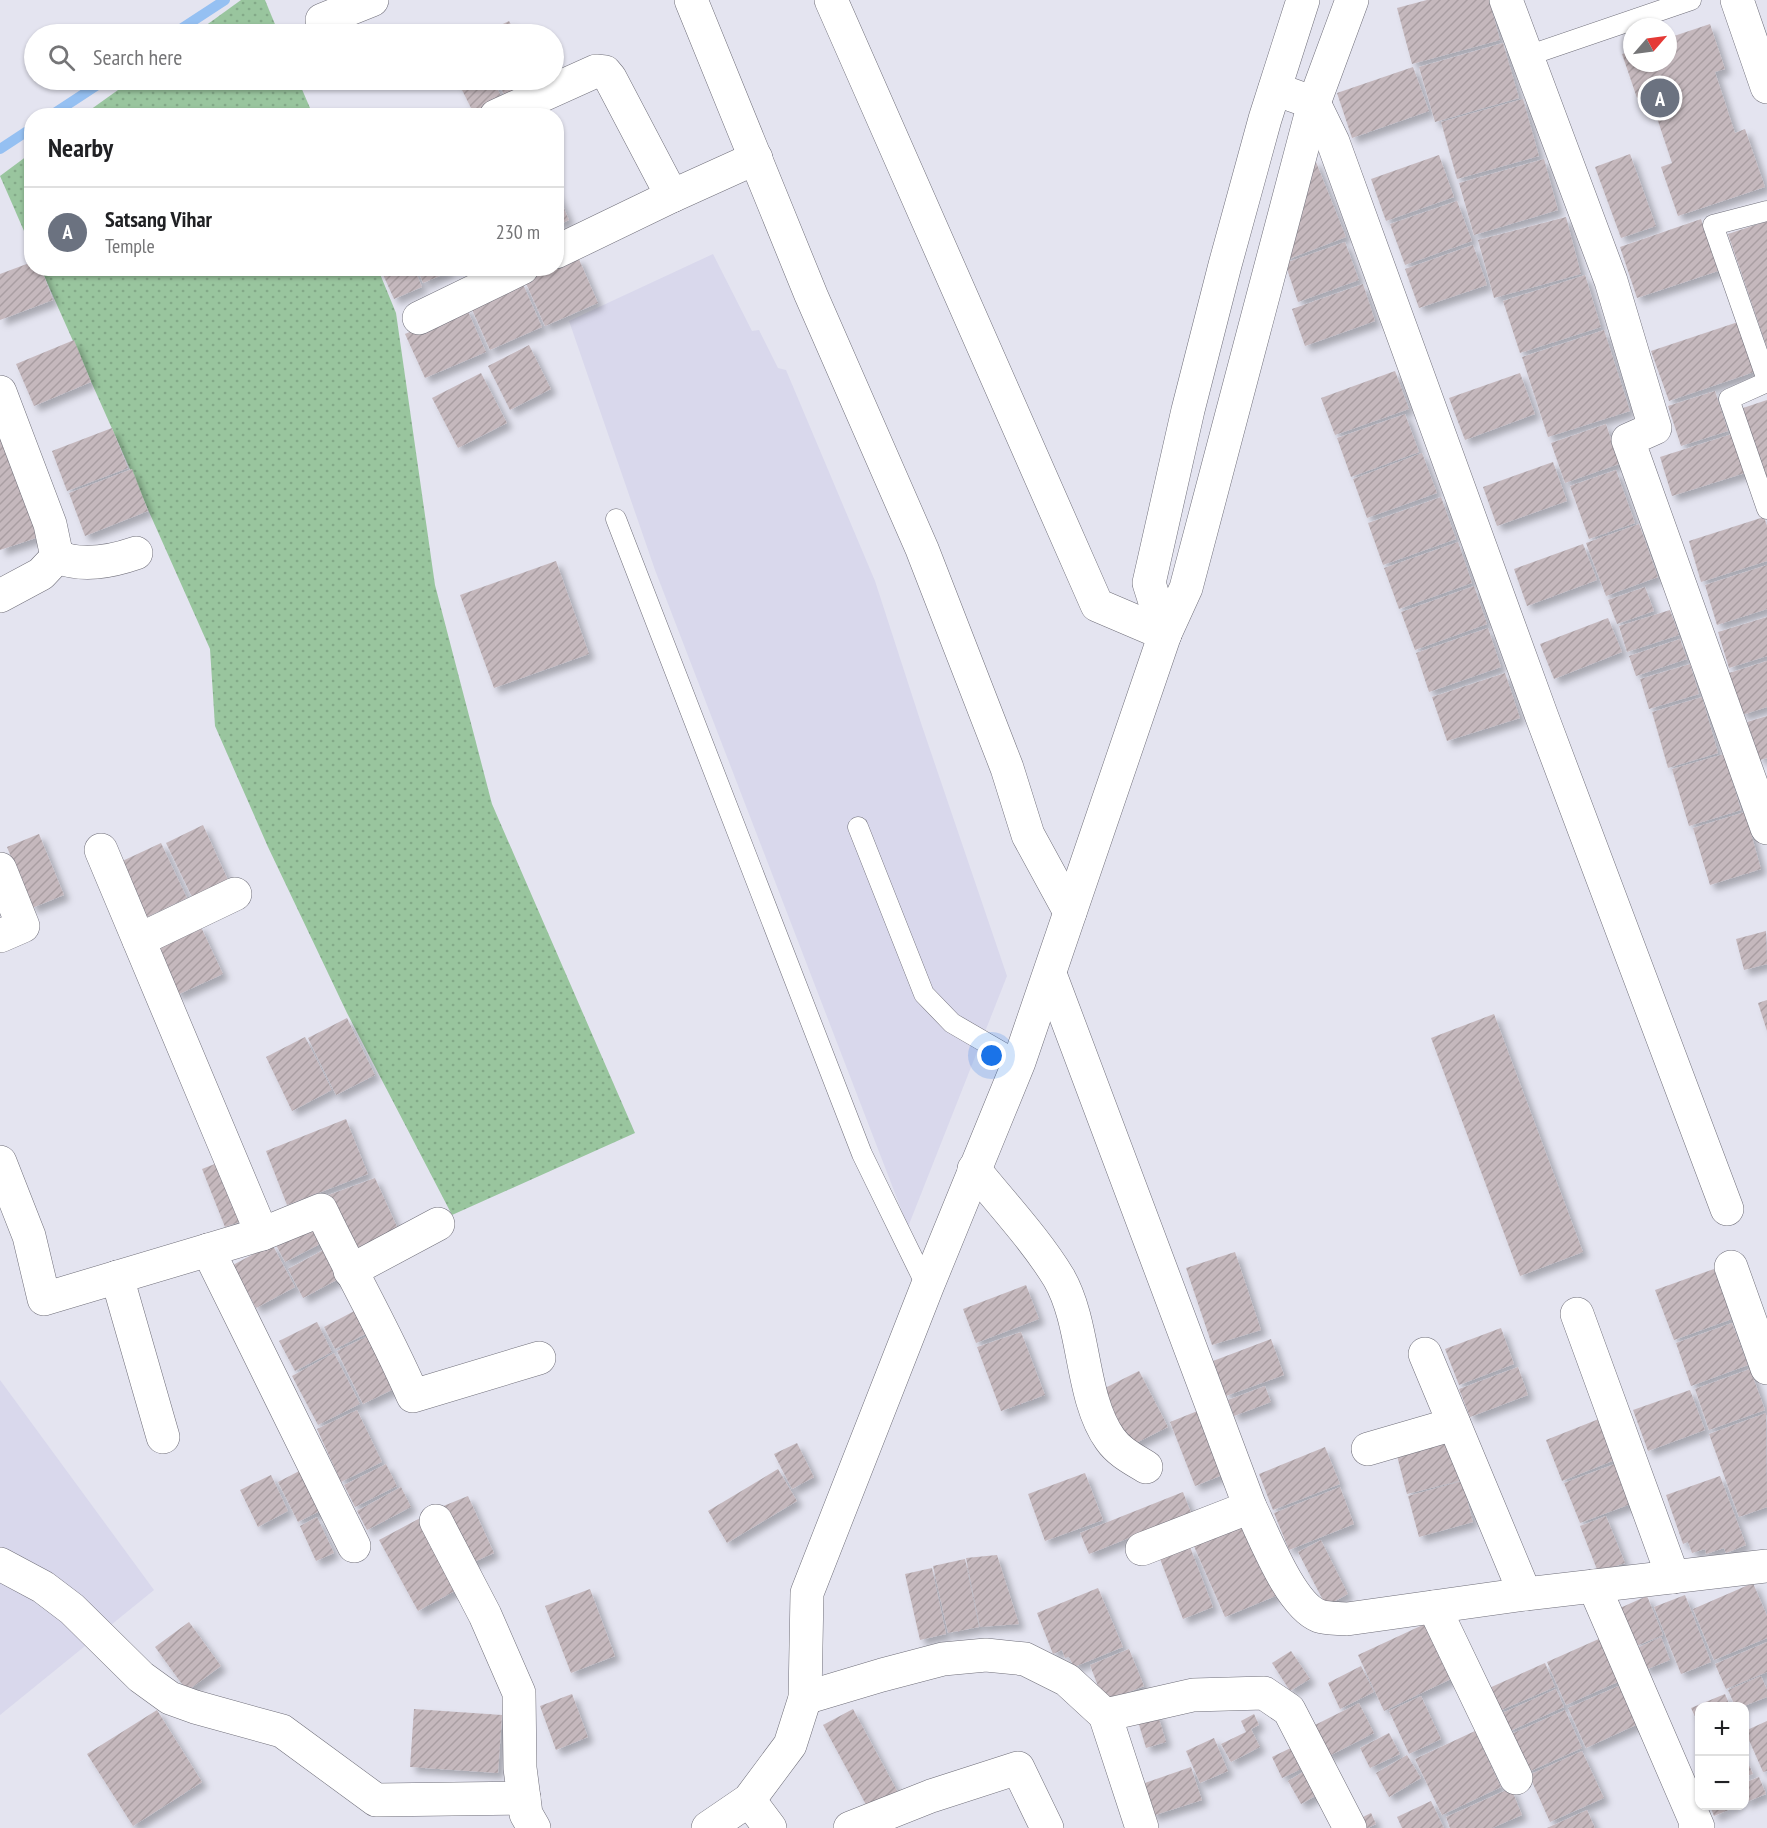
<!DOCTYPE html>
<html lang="en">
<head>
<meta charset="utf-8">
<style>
	:root { --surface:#fff; --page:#f6f6f6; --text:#202124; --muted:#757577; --line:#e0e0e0; --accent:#926a13 }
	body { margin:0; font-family:"PT Sans Narrow",sans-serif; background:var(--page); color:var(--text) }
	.controls { position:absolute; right:18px; bottom:18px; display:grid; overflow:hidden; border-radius:12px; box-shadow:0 2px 4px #0004 }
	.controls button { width:54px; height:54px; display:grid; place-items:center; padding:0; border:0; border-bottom:2px solid var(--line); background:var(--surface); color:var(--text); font:30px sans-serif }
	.compass { position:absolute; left:1623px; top:18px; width:54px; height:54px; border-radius:50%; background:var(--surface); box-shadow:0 2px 4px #0004; rotate:62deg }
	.you { position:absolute; left:992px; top:1056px; width:21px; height:21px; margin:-15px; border:4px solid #fff; border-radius:50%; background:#1a73e8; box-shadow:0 0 0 9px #1a73e833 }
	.badge { display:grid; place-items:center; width:39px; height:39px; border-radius:50%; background:var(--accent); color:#fff; font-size:20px; font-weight:700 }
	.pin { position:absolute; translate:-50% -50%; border:3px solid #fff; box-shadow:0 2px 6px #0006 }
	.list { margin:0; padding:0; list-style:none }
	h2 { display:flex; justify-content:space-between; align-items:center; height:78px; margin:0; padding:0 24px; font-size:26px }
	h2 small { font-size:20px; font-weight:400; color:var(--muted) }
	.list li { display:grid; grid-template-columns:39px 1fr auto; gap:18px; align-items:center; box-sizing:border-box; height:90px; padding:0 24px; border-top:2px solid var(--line) }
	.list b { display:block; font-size:22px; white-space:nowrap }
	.list p { margin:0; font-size:20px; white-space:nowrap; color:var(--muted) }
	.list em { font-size:20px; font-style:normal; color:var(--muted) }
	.icon { flex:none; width:33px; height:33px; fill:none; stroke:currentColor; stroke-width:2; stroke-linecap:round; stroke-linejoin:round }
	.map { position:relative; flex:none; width:1767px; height:1828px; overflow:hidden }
	.search { position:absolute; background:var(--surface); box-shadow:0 2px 4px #0004; left:24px; top:24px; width:540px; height:66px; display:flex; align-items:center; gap:15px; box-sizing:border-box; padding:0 21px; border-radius:33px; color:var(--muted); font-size:22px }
	.panel { position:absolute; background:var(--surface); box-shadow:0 2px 4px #0004; left:24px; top:108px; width:540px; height:168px; border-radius:24px }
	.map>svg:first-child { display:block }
	.built { fill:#d9d8ec }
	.grass { fill:url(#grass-dots) }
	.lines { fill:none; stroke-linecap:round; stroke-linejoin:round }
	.stream { stroke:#95c0f2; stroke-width:10 }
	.building { fill:url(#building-hatch); filter:url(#shadow) }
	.lane-casing { stroke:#6f6e79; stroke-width:21 }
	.street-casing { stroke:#6f6e79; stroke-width:34 }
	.secondary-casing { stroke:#6f6e79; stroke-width:34 }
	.lane { stroke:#fff; stroke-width:20 }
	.street { stroke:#fff; stroke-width:33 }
	.secondary { stroke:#fff; stroke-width:33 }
</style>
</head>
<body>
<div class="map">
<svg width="1767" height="1828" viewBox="0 0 1767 1828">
	<defs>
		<pattern id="grass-dots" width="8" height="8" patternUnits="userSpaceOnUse" patternTransform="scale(1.5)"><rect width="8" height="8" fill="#99c59e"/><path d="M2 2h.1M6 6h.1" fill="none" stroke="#83a988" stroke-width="1.8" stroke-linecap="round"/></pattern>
		<pattern id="building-hatch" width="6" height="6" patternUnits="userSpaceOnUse" patternTransform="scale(1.5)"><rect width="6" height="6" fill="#c5b8bd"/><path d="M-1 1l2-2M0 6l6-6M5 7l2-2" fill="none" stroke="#a99ea2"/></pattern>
		<filter id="shadow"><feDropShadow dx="5.5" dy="5.5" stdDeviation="3" flood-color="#0004"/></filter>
	</defs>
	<rect width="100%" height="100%" fill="#e4e4f0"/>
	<g class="built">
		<polygon points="713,254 752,331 759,330 778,368 786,370 875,581 922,726 1007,976 908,1227 655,570 569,321"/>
		<polygon points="0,1380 154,1590 0,1715"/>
	</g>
	<g class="grass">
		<polygon points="241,0 265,0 279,34 194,34"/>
		<polygon points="132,80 298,80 313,115 83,115"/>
		<polygon points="31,153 31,247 0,176"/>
		<polygon points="41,269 378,269 396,313 435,585 492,804 635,1133 452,1215 347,1013 268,847 215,726 210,649"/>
	</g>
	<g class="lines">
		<g class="stream">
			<polyline points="173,34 225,0"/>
			<polyline points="50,116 105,80"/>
			<polyline points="0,149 32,128"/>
		</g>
	</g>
	<g class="building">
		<polygon points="1427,0 1489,0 1500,40 1412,64 1397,8"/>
		<polygon points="509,21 516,34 482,34"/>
		<polygon points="1710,24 1725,69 1715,72 1735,133 1745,129 1765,187 1678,216 1661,167 1672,163 1649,94 1637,98 1622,54 1632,51 1632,63 1668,63 1668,38"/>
		<polygon points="1503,43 1519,98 1435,122 1419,67"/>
		<polygon points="1413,67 1429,111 1352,138 1337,93"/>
		<polygon points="457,80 493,80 505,104 481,116 475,116"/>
		<polygon points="497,80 537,80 510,107"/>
		<polygon points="1523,99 1539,156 1457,179 1441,122"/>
		<polygon points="1630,154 1656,226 1621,238 1595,167"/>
		<polygon points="1439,155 1454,197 1386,221 1371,179"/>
		<polygon points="1314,157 1346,237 1281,262"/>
		<polygon points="1544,159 1558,210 1474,235 1459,183"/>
		<polygon points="556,190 569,220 556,226"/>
		<polygon points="1457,201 1472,241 1405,265 1390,224"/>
		<polygon points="1566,217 1581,274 1494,298 1478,240"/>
		<polygon points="1701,219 1718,271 1637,298 1620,247"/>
		<polygon points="1767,221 1767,348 1728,234"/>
		<polygon points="1345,242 1359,280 1298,302 1285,263"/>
		<polygon points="1473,245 1487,285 1419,308 1405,269"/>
		<polygon points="578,257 598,303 545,326 525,281 552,268 556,268 556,267"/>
		<polygon points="32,262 32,268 41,268 53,300 0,320 0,274"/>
		<polygon points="380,268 414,268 422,287 394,299"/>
		<polygon points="417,268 447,268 449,272 423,283"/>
		<polygon points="1585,275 1601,327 1520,353 1503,301"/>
		<polygon points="522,282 542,327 490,350 470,305"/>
		<polygon points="1363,284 1375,321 1305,346 1292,309"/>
		<polygon points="466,307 486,352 425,378 405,334"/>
		<polygon points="1738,322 1754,372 1669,401 1651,351"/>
		<polygon points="1604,330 1630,411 1548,437 1522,357"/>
		<polygon points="74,340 91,382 34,406 16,364"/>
		<polygon points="529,345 551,389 510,410 488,366"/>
		<polygon points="1395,371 1409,409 1335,435 1321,398"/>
		<polygon points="481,373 507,423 458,448 432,398"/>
		<polygon points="1520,373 1535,414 1465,440 1449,398"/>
		<polygon points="1715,391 1728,431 1681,446 1668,406"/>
		<polygon points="1767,400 1767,487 1740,409"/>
		<polygon points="0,412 42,536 0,550"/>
		<polygon points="1405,414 1419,452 1351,477 1337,438"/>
		<polygon points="1606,424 1619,464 1565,483 1551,443"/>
		<polygon points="112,428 128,468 67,491 52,451"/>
		<polygon points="1732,434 1745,473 1672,496 1660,457"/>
		<polygon points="1422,453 1437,493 1367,518 1353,479"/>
		<polygon points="1553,462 1567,501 1497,526 1483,487"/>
		<polygon points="132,469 148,511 85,536 69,493"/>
		<polygon points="1616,470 1635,523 1589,539 1570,486"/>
		<polygon points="1441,497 1456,539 1383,565 1368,523"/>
		<polygon points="1764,517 1767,526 1767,561 1701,582 1689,541"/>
		<polygon points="1639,524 1658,577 1606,596 1586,543"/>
		<polygon points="1458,542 1472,583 1399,609 1384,568"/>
		<polygon points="1583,544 1597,580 1527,606 1514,569"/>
		<polygon points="556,561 589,654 494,688 460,595"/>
		<polygon points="1767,565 1767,609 1717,625 1705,585"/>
		<polygon points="1474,586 1487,624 1415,650 1401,612"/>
		<polygon points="1645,587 1654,611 1617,624 1608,600"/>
		<polygon points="1670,610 1679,635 1627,652 1619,626"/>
		<polygon points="1767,617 1767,656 1729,668 1718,632"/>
		<polygon points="1608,618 1622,652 1554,679 1540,644"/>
		<polygon points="1488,628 1501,667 1429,692 1416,653"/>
		<polygon points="1680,639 1687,659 1636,676 1629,656"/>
		<polygon points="1767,661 1767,707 1742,715 1729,673"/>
		<polygon points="1690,664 1699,694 1649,709 1640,679"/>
		<polygon points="1505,673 1520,718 1447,741 1432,697"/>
		<polygon points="1702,697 1718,753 1668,768 1652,712"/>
		<polygon points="1767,716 1767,758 1760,760 1747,722"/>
		<polygon points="1724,754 1741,810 1689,826 1672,769"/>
		<polygon points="1745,812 1761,869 1710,885 1693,828"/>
		<polygon points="203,825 228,880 192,897 166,843"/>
		<polygon points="39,834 64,895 32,908 7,847"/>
		<polygon points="161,843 187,898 143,919 116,864"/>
		<polygon points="200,925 223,974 177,995 154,947"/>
		<polygon points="1766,931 1767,964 1744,970 1736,939"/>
		<polygon points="1767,1000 1767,1031 1758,1003"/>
		<polygon points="1494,1014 1583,1252 1520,1276 1431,1038"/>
		<polygon points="347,1018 375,1075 336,1095 308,1038"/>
		<polygon points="305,1037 332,1090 292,1111 266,1057"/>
		<polygon points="346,1119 368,1174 287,1205 266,1151"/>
		<polygon points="225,1160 248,1219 225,1227 202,1169"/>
		<polygon points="375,1178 398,1229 350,1251 323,1197"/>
		<polygon points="314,1223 324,1242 285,1262 275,1243"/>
		<polygon points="272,1244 295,1287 256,1308 233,1265"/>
		<polygon points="329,1247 344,1276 303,1298 288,1269"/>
		<polygon points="1235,1252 1261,1330 1212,1345 1186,1268"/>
		<polygon points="1714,1269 1732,1319 1674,1340 1655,1290"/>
		<polygon points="1026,1285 1039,1319 976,1343 963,1309"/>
		<polygon points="364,1306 376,1329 335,1349 324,1327"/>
		<polygon points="317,1322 332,1352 295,1371 279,1341"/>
		<polygon points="1732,1323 1748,1365 1691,1386 1676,1343"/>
		<polygon points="1501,1328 1514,1364 1459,1385 1445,1349"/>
		<polygon points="378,1331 404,1384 363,1404 337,1351"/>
		<polygon points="1021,1332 1045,1395 1001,1411 977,1347"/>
		<polygon points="1271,1339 1284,1375 1226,1396 1213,1361"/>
		<polygon points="334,1353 360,1404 318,1425 292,1376"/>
		<polygon points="1518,1367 1528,1395 1470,1417 1459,1389"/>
		<polygon points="1750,1369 1765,1410 1709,1430 1695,1389"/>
		<polygon points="1139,1371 1168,1427 1128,1447 1099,1391"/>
		<polygon points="1265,1386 1271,1402 1234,1416 1228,1400"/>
		<polygon points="1690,1390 1705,1430 1648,1451 1633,1410"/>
		<polygon points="1205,1408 1230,1472 1195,1486 1170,1422"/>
		<polygon points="357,1410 382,1462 341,1482 317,1429"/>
		<polygon points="1766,1413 1767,1507 1739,1517 1709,1434"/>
		<polygon points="1604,1417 1620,1458 1562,1481 1546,1440"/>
		<polygon points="1447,1439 1459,1481 1407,1494 1396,1452"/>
		<polygon points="797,1443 814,1477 792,1489 774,1454"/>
		<polygon points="1325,1447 1340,1484 1273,1510 1259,1474"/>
		<polygon points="1620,1462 1636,1502 1580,1523 1564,1483"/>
		<polygon points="386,1464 397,1486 355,1507 344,1485"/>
		<polygon points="307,1467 328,1507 298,1522 278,1482"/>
		<polygon points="778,1469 797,1501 727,1543 708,1511"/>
		<polygon points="1085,1473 1103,1520 1045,1541 1028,1494"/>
		<polygon points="271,1475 288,1511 258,1527 240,1490"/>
		<polygon points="1720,1476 1746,1545 1726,1553 1724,1548 1706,1554 1705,1549 1692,1553 1688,1542 1683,1544 1666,1495"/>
		<polygon points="1462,1481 1473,1522 1419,1537 1408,1496"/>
		<polygon points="401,1487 411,1507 367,1530 357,1511"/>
		<polygon points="1340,1487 1354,1524 1289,1550 1274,1513"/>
		<polygon points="1183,1492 1191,1513 1089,1554 1080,1533"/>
		<polygon points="468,1496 494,1553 467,1565 441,1507"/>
		<polygon points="424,1516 462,1587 418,1611 379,1540"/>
		<polygon points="1606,1516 1625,1563 1598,1572 1580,1526"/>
		<polygon points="317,1517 334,1553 316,1561 300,1526"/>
		<polygon points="1246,1521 1278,1595 1225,1617 1193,1544"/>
		<polygon points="1321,1540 1348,1594 1326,1606 1298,1552"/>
		<polygon points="1190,1547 1213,1607 1183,1619 1160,1559"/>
		<polygon points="997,1555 1019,1624 980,1627 966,1558"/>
		<polygon points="965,1559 979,1627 948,1633 933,1566"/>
		<polygon points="932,1568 946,1634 920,1640 905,1574"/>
		<polygon points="1753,1583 1767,1616 1767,1638 1714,1660 1693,1609"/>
		<polygon points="1098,1588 1123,1647 1074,1667 1069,1657 1065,1658 1062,1650 1053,1654 1037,1613"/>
		<polygon points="590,1589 615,1656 571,1673 545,1606"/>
		<polygon points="1685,1595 1711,1662 1681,1674 1654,1607"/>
		<polygon points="1647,1596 1663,1635 1636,1646 1620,1608"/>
		<polygon points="189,1622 221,1666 187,1691 155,1647"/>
		<polygon points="1427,1623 1453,1678 1384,1711 1358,1655"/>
		<polygon points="1661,1637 1670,1660 1645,1670 1637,1648"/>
		<polygon points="1601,1638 1620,1681 1566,1705 1547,1662"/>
		<polygon points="1767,1642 1767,1672 1726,1689 1715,1664"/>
		<polygon points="1129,1649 1144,1686 1104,1702 1090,1665"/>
		<polygon points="1291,1651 1310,1679 1290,1691 1272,1663"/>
		<polygon points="1545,1663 1555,1687 1497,1712 1487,1689"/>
		<polygon points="1361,1666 1374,1692 1340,1709 1328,1683"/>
		<polygon points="1761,1676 1767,1690 1767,1697 1744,1706 1735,1706 1728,1690"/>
		<polygon points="1621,1685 1638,1724 1586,1748 1568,1708"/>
		<polygon points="1556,1689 1564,1707 1508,1732 1500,1714"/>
		<polygon points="572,1694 588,1737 556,1750 540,1706"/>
		<polygon points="1725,1694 1730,1706 1700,1706 1700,1727 1691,1708"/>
		<polygon points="1421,1696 1441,1739 1409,1754 1389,1711"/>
		<polygon points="1359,1703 1374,1733 1327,1757 1311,1727"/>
		<polygon points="414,1709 502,1715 498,1773 410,1767"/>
		<polygon points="853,1709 901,1798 871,1814 823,1725"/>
		<polygon points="157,1710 202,1782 133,1826 87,1754"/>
		<polygon points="1565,1710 1582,1748 1526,1773 1509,1735"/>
		<polygon points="1157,1712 1166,1742 1146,1748 1137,1718"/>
		<polygon points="1254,1714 1259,1725 1251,1729 1260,1747 1231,1762 1221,1744 1246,1732 1241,1721"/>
		<polygon points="1767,1721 1767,1771 1763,1772 1745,1731"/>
		<polygon points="1475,1731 1501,1787 1442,1815 1415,1759"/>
		<polygon points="1389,1733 1400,1754 1370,1768 1360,1748"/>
		<polygon points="1214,1738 1228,1771 1200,1783 1186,1751"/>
		<polygon points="1301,1743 1312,1764 1282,1778 1272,1757"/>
		<polygon points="1582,1751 1604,1798 1550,1822 1529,1775"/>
		<polygon points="1744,1754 1753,1774 1744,1777"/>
		<polygon points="1407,1755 1421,1778 1389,1797 1376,1773"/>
		<polygon points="1313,1766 1326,1790 1301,1804 1288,1781"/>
		<polygon points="1191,1767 1202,1800 1152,1816 1142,1784"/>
		<polygon points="1759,1777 1766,1794 1744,1803 1744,1783"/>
		<polygon points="1511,1788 1522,1815 1492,1828 1450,1828 1446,1817"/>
		<polygon points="1431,1801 1444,1828 1402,1828 1397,1817"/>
		<polygon points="1710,1806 1738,1806 1714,1816"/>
		<polygon points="1587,1810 1595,1828 1547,1828"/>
		<polygon points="1371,1813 1376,1824 1368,1828 1358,1828 1355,1821"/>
	</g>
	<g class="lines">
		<g class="lane-casing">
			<g id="lane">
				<polyline points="1527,56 1691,0"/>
				<polyline points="1767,211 1713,225 1767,380"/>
				<polyline points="1767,382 1729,399 1767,509"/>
				<polyline points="616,519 862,1154 927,1287"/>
				<polyline points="858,827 924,994 952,1023 1019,1062"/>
			</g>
		</g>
		<g class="street-casing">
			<g id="street">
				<polyline points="691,0 811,295 922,549 1007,768 1028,835 1070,912"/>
				<polyline points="831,0 1097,605 1165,634"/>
				<polyline points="1506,0 1611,281 1655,428 1628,440 1767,828"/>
				<polyline points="1737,0 1767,87"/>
				<polyline points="322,20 372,0"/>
				<polyline points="1275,89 1314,103 1333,142 1542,717 1727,1209"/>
				<polyline points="496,116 596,71 605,72 610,78 672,196"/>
				<polyline points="556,252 672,196 756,158"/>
				<polyline points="419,318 522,268"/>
				<polyline points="0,392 50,524 57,557"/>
				<path d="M57 557C83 567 110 562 136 553"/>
				<polyline points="0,596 41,574 57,557"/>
				<polyline points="101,850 262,1234"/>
				<polyline points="0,869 23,926 0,936"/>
				<polyline points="139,940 235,894"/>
				<path d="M1050 974 1250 1507C1264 1535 1290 1605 1319 1616 1327 1619 1339 1618 1347 1619L1525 1594 1767 1566"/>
				<path d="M0 1162 29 1236 44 1299 262 1234 321 1210C351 1273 386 1333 413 1396L539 1358"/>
				<path d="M974 1169C1002 1204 1036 1240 1059 1278 1086 1325 1080 1397 1110 1439 1119 1452 1133 1459 1146 1467"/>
				<polyline points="208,1250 354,1546"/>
				<polyline points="1731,1267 1767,1368"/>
				<polyline points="350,1271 438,1224"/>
				<polyline points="117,1277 163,1437"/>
				<polyline points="1577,1314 1673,1577"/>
				<polyline points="1425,1354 1525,1594"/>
				<polyline points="1368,1449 1454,1424"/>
				<polyline points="436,1521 485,1615 519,1693 520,1768 526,1814 534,1828"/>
				<polyline points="1142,1549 1250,1507"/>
				<polyline points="0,1564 43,1587 72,1609 141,1677 170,1698 195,1707 282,1731 376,1800 524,1798"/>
				<polyline points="1594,1586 1698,1827 1695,1828"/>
				<polyline points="1434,1607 1516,1778"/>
				<polyline points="805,1698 882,1675 943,1659 986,1655 1025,1659 1067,1680 1105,1715 1142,1828"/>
				<polyline points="1105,1715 1193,1695 1264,1693 1289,1710 1350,1828"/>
				<polyline points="749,1800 770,1828"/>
				<polyline points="850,1828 931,1796 1018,1768 1047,1828"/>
			</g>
		</g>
		<g class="secondary-casing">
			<g id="secondary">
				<polyline points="1165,634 1149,583 1188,410 1225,265 1265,119 1303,0"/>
				<polyline points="708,1828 749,1800 790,1745 805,1698 807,1593 927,1287 1019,1062 1165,634 1186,588 1314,103 1352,0"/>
			</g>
		</g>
		<use href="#lane" class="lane"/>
		<use href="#street" class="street"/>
		<use href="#secondary" class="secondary"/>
	</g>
</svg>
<div class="controls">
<button>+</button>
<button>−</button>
</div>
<svg class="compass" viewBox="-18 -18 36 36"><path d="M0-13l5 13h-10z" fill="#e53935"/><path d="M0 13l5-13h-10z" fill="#757577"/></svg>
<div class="you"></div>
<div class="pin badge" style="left:1660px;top:98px;background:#6b7280">A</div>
<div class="search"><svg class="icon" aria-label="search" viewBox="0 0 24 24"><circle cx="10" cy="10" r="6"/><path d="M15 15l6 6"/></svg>Search here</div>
<section class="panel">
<h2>Nearby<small></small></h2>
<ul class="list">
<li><span class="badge" style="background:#6b7280">A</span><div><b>Satsang Vihar</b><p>Temple</p></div><em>230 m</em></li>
</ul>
</section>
</div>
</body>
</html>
